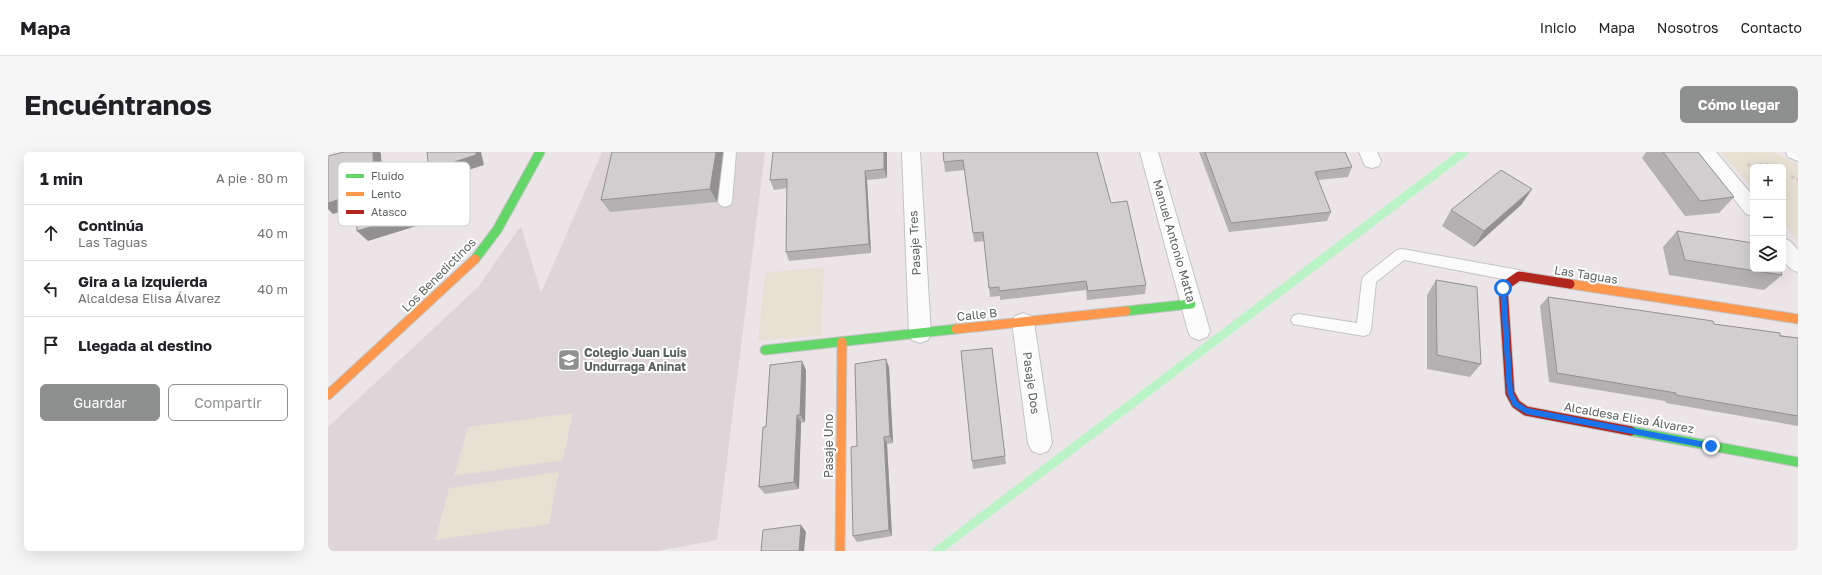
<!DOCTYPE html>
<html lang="es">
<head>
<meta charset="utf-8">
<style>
	:root { --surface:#fff; --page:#f6f6f6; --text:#202124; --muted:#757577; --line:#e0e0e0; --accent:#8d908e }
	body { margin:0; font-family:"Golos Text",sans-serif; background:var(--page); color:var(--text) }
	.controls { position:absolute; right:12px; top:12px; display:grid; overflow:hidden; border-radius:6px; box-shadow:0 4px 16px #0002 }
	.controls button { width:36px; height:36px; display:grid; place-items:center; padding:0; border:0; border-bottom:1px solid var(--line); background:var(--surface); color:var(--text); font:20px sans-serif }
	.stop { position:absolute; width:12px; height:12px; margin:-9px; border:3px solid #1a73e8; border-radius:50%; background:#fff }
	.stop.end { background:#1a73e8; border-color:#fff; box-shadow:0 1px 4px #0008 }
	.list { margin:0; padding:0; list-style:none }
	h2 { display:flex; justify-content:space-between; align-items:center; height:52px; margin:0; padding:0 16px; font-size:17px }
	h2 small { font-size:13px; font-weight:400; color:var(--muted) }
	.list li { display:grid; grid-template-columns:26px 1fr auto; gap:12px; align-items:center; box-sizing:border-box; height:56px; padding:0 16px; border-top:1px solid var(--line) }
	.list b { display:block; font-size:15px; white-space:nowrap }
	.list p { margin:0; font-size:13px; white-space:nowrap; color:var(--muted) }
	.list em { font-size:13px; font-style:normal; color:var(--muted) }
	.actions { display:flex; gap:8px; padding:12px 16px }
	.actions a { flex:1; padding:9px 0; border:1px solid var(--accent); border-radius:6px; text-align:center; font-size:14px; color:var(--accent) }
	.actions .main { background:var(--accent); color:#fff }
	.icon { flex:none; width:22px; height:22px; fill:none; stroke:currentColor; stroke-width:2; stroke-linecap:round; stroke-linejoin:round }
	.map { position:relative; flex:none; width:1470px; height:399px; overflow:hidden; border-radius:6px }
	header { display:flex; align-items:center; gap:24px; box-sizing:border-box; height:56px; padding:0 20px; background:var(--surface); border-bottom:1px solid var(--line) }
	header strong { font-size:19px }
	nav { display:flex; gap:22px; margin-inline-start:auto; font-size:14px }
	.intro { display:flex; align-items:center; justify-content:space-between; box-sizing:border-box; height:96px; padding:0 24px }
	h1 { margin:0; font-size:28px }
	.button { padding:10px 18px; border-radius:6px; background:var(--accent); color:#fff; font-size:14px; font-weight:700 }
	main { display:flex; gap:24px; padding:0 24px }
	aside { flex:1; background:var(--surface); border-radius:6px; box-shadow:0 4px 16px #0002 }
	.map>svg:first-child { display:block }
	.education { fill:#ddd5d8 }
	.green { fill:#e7e0d3 }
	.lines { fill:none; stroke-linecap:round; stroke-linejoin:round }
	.stream { stroke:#baf4c6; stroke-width:9 }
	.lane-casing { stroke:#c4c4c4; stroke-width:2 }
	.street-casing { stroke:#c4c4c4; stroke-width:2 }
	.fast-casing { stroke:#c4c4c4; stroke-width:11 }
	.slow-casing { stroke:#c4c4c4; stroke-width:11 }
	.jam-casing { stroke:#c4c4c4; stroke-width:11 }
	.path { stroke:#cbccc6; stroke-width:2.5; stroke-dasharray:4 2; stroke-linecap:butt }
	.lane { fill:#fcfbfc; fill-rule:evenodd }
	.street { fill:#fcfbfc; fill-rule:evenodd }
	.fast { stroke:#63d668; stroke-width:9 }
	.slow { stroke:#ff974d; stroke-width:9 }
	.jam { stroke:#b3261e; stroke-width:9 }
	.wall { fill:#b4b1b2 }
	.shaded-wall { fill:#929091 }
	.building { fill:#d1cecf; stroke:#929091 }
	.route { fill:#1a73e8 }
	.labels { text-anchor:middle; stroke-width:4; stroke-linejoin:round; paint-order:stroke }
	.street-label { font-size:12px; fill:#5b635e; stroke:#fff }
	.poi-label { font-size:12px; font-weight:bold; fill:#5b635e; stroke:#fff; text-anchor:start }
	.key { fill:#fff; stroke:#ced0cf; stroke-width:1 }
	.key-label { font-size:11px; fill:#5b635e }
</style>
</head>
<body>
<header>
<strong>Mapa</strong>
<nav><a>Inicio</a><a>Mapa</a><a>Nosotros</a><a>Contacto</a></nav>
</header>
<div class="intro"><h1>Encuéntranos</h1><a class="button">Cómo llegar</a></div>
<main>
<aside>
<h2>1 min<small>A pie · 80 m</small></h2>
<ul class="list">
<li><svg class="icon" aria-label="ahead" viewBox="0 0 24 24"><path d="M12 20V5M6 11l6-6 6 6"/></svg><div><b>Continúa</b><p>Las Taguas</p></div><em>40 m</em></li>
<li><svg class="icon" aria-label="left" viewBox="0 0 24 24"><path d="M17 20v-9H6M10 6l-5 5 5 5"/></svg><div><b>Gira a la izquierda</b><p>Alcaldesa Elisa Álvarez</p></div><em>40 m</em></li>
<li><svg class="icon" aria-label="arrive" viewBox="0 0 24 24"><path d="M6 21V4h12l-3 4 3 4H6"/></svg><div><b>Llegada al destino</b></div></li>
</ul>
<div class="actions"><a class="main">Guardar</a><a>Compartir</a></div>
</aside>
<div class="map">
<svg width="1470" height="399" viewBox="0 0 1470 399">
	<rect width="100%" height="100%" fill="#ebe5e8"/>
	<polygon class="education" points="274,0 437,0 389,388 329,399 0,399 0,275 150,135 193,74 213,141"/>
	<g class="green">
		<polygon points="1394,0 1445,0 1470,13 1470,89 1455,72 1455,15 1425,15 1425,37 1393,1"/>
		<polygon points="496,115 493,183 430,189 437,121"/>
		<polygon points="245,261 235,308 126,324 140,275"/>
		<polygon points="231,320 221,372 107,388 121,336"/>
	</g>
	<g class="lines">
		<polyline class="stream" points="609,399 1136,0"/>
		<g class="lane-casing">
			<g id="lane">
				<polygon points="396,0 408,0 404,50 402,53 397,55 392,53 390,50"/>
				<polygon points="1074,97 1191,118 1196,120 1198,124 1196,128 1191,130 1076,108 1048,130 1043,178 1041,182 1036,184 965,172 963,168 965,164 970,162 1029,171 1034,128 1036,124 1069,98"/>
			</g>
		</g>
		<g class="street-casing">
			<g id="street">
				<polygon points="574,0 592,0 603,182 600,188 592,191 584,188 581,182"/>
				<polygon points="812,0 830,0 882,179 879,185 871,188 863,185 860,179"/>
				<polygon points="1031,0 1049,0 1053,9 1051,14 1044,16 1037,14"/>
				<polygon points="1369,0 1388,0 1425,44 1425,64 1418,62"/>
				<polygon points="1458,0 1470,0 1470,9 1460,5"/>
				<path d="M1455 86 1462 89 1470 98V120C1453 115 1455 101 1455 86Z"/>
				<polygon points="695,161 703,164 706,170 724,291 720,299 712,302 704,299 700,291 684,170 687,164"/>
			</g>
		</g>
		<g class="fast-casing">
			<g id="fast">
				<polyline points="147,107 169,78 212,0"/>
				<polyline points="798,159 863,152"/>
				<polyline points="437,198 628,177"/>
				<polyline points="1303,279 1470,310"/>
			</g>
		</g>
		<g class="slow-casing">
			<g id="slow">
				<polyline points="1242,132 1470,167"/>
				<polyline points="628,177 798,159"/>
				<polyline points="0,243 147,107"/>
				<polyline points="512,399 514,190"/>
			</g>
		</g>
		<g class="jam-casing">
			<polyline id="jam" points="1242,132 1191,124 1175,135 1182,241 1188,252 1198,259 1303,279"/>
		</g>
		<g class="path">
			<polyline points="1419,13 1439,12 1445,15"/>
			<polyline points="1463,24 1470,28"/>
		</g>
		<use href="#lane" class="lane"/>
		<use href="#street" class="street"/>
		<use href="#fast" class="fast"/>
		<use href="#slow" class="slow"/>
		<use href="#jam" class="jam"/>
	</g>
	<g class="wall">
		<polygon points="284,0 395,0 389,50 282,60 273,48"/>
		<polygon points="559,0 559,26 539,28 543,101 461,109 458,100 459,36 446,38 442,28"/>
		<polygon points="615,0 783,51 818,133 817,142 759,148 758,138 672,148 672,144 662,145 656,89 646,90 637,18 617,20"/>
		<polygon points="871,0 1017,0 1024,15 1020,25 990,28 1003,60 999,69 901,80"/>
		<polygon points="1318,0 1370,0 1406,45 1391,61 1357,64 1314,6"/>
		<polygon points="1204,37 1193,53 1146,95 1114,74 1123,58"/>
		<polygon points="1349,79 1454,123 1436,138 1341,123 1335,95"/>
		<polygon points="1108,128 1153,212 1142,225 1099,217 1099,143"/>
		<polygon points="1220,145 1470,186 1470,274 1338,251 1337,249 1221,230 1212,154"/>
		<polygon points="664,196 678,312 645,317 644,309"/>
		<polygon points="561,215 565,291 559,292 564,384 529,390 525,384"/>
		<polygon points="478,218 477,270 473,271 471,337 437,342 431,335 438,275"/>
	</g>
	<g class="shaded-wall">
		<polygon points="45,0 52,0 53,2 56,46 5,62 0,57 0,51"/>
		<polygon points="148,0 153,0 156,13 109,28 101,18"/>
		<polygon points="388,0 395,0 389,50 382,37"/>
		<polygon points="556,0 559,0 559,26 556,17"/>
		<polygon points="537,19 539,28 543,101 541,92"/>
		<polygon points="106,24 115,34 118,65 40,89 29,79"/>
		<polygon points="1204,37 1193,53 1146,95 1156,79"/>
		<polygon points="558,207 561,215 565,291 562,284"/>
		<polygon points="474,209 478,218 477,270 472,263"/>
		<polygon points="469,263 473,271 471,337 466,330"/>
		<polygon points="556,285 559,292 564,384 561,378"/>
		<polygon points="473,373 478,380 476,399 471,399"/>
	</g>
	<g class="building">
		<polygon points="16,0 45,0 46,36 0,51 0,4"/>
		<polygon points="99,0 148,0 148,3 101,18"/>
		<polygon points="284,0 388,0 382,37 273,48"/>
		<polygon points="445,0 556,0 556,17 537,19 541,92 458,100 459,27 442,28"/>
		<polygon points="615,0 769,0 783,51 799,49 818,133 760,139 758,129 671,139 671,135 661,136 655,80 645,81 635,8 616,10"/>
		<polygon points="877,0 1017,0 1024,15 987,20 1003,60 903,71"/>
		<polygon points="1335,0 1370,0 1406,45 1372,49"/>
		<polygon points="1173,18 1204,37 1156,79 1123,58"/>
		<polygon points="106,24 109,55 29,79 28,47"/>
		<polygon points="1349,79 1425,91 1425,117 1452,117 1454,123 1357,108"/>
		<polygon points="1108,128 1149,135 1153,212 1109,203"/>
		<polygon points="1220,145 1385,169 1386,172 1452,181 1452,184 1470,186 1470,264 1348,243 1348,241 1229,221"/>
		<polygon points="664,196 677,304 644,309 633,199"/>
		<polygon points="558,207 562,284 556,285 561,378 525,384 523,295 529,294 527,212"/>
		<polygon points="474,209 472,263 469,263 466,330 431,335 435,275 438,275 442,213"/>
		<polygon points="473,373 471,399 433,399 435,378"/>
	</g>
	<polygon class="route" points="1175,133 1178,136 1185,241 1190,250 1199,256 1383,291 1386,294 1385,296 1383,297 1198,262 1185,254 1179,241 1172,136"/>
	<defs>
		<g id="school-square" transform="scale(1.15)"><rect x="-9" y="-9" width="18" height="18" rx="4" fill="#8d908e" stroke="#fff"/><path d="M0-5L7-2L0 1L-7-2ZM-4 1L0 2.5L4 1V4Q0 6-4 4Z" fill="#fff"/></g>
	</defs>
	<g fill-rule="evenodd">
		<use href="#school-square" x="241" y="208"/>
	</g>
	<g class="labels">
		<g class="street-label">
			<text transform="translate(846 89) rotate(74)" y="4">Manuel Antonio Matta</text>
			<text transform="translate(587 91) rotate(-93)" y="4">Pasaje Tres</text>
			<text transform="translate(111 123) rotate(-45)" y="4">Los Benedictinos</text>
			<text transform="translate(1258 123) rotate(9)" y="4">Las Taguas</text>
			<text transform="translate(649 163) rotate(-6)" y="4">Calle B</text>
			<text transform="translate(703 231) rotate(82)" y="4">Pasaje Dos</text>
			<text transform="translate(1301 266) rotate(10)" y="4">Alcaldesa Elisa Álvarez</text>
			<text transform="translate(501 294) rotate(-90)" y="4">Pasaje Uno</text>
		</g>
		<g class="poi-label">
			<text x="256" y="205">Colegio Juan Luis<tspan x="256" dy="14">Undurraga Aninat</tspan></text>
		</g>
	</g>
	<rect x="10" y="10" width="132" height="64" rx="6" class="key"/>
	<rect x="18" y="22" width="18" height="4" fill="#63d668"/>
	<rect x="18" y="40" width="18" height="4" fill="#ff974d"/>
	<rect x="18" y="58" width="18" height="4" fill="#b3261e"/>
	<g class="key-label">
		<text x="43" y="28">Fluido</text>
		<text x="43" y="46">Lento</text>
		<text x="43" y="64">Atasco</text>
	</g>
</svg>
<div class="controls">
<button>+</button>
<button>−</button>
<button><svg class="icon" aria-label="layers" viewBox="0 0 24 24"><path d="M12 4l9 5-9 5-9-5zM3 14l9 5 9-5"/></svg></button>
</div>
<div class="stop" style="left:1175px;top:136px"></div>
<div class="stop end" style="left:1383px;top:294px"></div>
</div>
</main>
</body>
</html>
